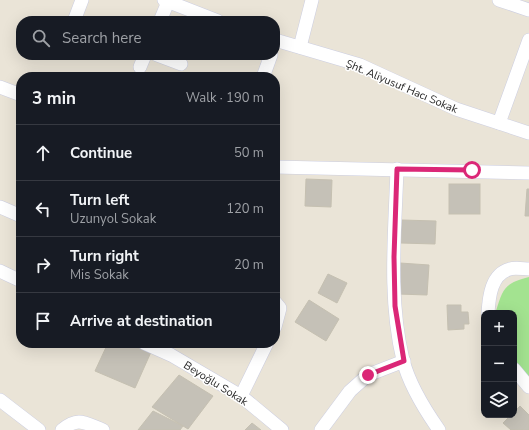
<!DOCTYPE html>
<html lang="en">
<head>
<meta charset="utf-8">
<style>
	:root { --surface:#171b24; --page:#20242c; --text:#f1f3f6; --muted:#9ea1a6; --line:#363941 }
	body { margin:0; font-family:"Nunito Sans",sans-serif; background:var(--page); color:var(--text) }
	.controls { position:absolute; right:12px; bottom:12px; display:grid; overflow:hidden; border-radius:8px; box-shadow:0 4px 16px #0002 }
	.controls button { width:36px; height:36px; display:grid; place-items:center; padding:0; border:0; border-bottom:1px solid var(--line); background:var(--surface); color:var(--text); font:20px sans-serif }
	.stop { position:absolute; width:12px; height:12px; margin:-9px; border:3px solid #db2777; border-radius:50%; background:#fff }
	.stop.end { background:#db2777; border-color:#fff; box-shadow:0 1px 4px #0008 }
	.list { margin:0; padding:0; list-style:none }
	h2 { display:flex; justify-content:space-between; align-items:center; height:52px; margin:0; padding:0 16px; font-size:17px }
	h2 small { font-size:13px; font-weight:400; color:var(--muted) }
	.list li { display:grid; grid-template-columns:26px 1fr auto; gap:12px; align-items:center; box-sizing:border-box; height:56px; padding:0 16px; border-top:1px solid var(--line) }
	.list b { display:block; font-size:15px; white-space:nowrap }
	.list p { margin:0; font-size:13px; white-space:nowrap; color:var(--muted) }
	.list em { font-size:13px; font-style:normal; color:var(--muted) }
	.icon { flex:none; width:22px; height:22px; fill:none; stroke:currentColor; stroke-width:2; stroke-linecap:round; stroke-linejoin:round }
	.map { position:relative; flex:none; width:529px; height:430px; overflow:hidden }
	.search { position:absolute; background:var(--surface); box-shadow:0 4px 16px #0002; left:16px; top:16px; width:264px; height:44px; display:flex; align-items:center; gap:10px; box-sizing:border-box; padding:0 14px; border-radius:16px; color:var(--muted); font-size:15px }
	.panel { position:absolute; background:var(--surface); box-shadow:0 4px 16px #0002; left:16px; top:72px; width:264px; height:276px; border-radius:16px }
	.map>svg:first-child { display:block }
	.green { fill:#a3e390 }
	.building { fill:#c5c1b7; stroke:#c5c0b1 }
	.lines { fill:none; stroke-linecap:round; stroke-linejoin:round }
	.minor-casing { stroke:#cccee1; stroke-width:14 }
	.minor { stroke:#fff; stroke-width:13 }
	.route { stroke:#db2777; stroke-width:5 }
	.labels { text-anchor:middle; stroke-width:3; stroke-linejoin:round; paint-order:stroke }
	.street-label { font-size:11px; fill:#262626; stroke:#fff }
</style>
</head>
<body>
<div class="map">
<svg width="529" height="430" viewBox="0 0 529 430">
	<rect width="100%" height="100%" fill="#eae4d7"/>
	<path class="green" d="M529 277V378L514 360V313H496V311C503 288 505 283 529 277Z"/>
	<g class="building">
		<polygon points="306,179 332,180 331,207 305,206"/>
		<rect x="449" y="184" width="31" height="30"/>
		<polygon points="527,189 529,189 529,216 525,216"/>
		<polygon points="402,220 436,221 435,244 401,243"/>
		<polygon points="400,263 429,265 427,295 398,294"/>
		<polygon points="328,274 347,283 337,303 318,293"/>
		<polygon points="309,300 339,319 326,341 295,322"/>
		<polygon points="447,305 461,305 461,312 468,312 469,324 464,324 464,329 448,330"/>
		<polygon points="108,343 126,343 151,352 135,388 95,371"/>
		<polygon points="179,375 213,396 188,429 152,407"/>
		<polygon points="520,406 529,415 529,430 511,430 503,423 511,415 514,415 514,412"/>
		<polygon points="153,411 183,426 180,430 138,430"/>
		<polygon points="252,423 261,430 245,430"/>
	</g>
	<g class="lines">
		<g class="minor-casing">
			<g id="minor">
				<polyline points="164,0 218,21"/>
				<polyline points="499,0 529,10"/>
				<polyline points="74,21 82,0"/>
				<polyline points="160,21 168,2"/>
				<polyline points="275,40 360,65 456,109 529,133"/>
				<polyline points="300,47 312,0"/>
				<polyline points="157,55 181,64"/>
				<polyline points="140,67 145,55"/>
				<polyline points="263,77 271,55"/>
				<polyline points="0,87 21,95"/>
				<polyline points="499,123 529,40"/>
				<polyline points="275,167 529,173"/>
				<path d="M397 169C395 232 388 298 403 360 409 384 425 410 439 430"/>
				<polyline points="0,207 21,216"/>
				<polyline points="0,271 21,281"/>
				<polyline points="275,302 280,308 275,327"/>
				<path d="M488 313C489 297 491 274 510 269 515 267 524 269 529 269"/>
				<polyline points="144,343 171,355 241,396 282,430"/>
				<polyline points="514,369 529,387"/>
				<polyline points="241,396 267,343"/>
				<polyline points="0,400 39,430"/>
				<path d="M62 430C78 416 85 423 103 430"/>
				<polyline points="321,430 350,391 368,375 404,361"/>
			</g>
		</g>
		<use href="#minor" class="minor"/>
	</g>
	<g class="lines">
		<polyline class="route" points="368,375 404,361 395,306 394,257 397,169 472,170"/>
	</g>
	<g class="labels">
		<g class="street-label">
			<text transform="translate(402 86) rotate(23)" y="4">Şht. Aliyusuf Hacı Sokak</text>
			<text transform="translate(216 383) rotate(32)" y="4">Beyoğlu Sokak</text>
		</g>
	</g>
</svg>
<div class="controls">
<button>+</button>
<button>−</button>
<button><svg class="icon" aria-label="layers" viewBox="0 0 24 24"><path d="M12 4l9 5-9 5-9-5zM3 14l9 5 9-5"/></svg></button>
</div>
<div class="stop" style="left:472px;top:170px"></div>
<div class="stop end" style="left:368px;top:375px"></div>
<div class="search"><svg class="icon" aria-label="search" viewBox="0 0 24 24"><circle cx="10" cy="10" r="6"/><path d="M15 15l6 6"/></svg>Search here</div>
<section class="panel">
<h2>3 min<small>Walk · 190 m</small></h2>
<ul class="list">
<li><svg class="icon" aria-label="ahead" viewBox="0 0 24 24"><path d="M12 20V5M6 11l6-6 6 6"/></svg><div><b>Continue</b></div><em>50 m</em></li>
<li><svg class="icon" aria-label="left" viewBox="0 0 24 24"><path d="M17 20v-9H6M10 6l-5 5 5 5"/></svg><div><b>Turn left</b><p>Uzunyol Sokak</p></div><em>120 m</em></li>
<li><svg class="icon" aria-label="right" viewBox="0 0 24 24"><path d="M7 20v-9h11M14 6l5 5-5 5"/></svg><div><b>Turn right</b><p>Mis Sokak</p></div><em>20 m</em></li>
<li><svg class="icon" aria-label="arrive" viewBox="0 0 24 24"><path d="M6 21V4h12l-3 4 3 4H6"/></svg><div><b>Arrive at destination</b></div></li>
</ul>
</section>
</div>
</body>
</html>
